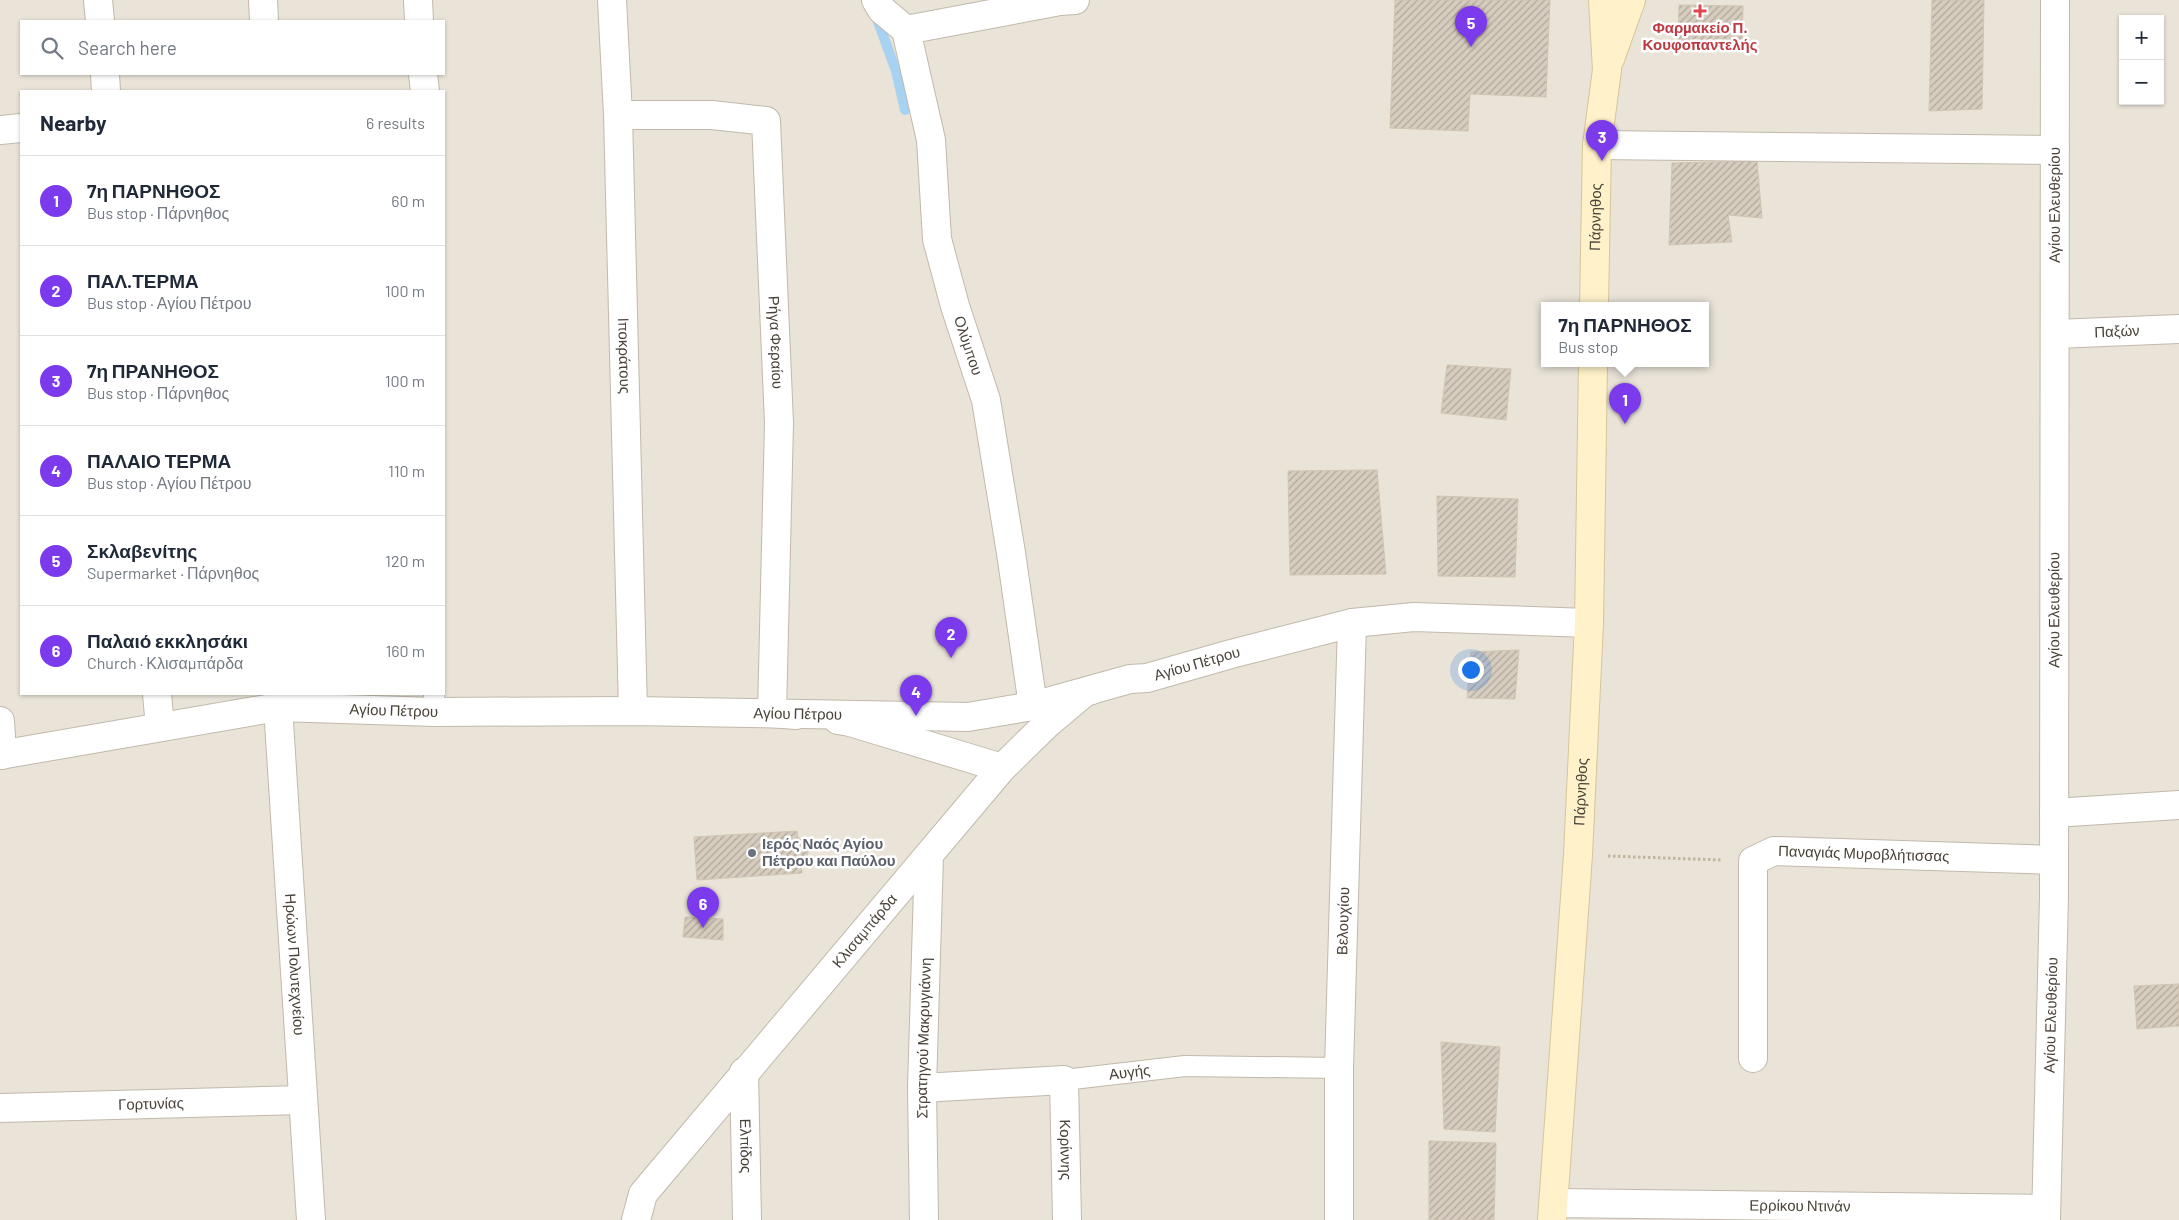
<!DOCTYPE html>
<html lang="en">
<head>
<meta charset="utf-8">
<style>
	:root { --surface:#fff; --page:#f2f2f3; --text:#1f2937; --muted:#747a83; --line:#e0e1e3; --accent:#7c3aed }
	body { margin:0; font-family:Barlow,sans-serif; background:var(--page); color:var(--text) }
	.controls { position:absolute; right:15px; top:15px; display:grid; overflow:hidden; border-radius:0px; box-shadow:0 1px 4px #0004 }
	.controls button { width:45px; height:45px; display:grid; place-items:center; padding:0; border:0; border-bottom:1px solid var(--line); background:var(--surface); color:var(--text); font:25px sans-serif }
	.you { position:absolute; left:1470px; top:669px; width:18px; height:18px; margin:-12px; border:4px solid #fff; border-radius:50%; background:#1a73e8; box-shadow:0 0 0 8px #1a73e833 }
	.badge { display:grid; place-items:center; width:32px; height:32px; border-radius:50%; background:var(--accent); color:#fff; font-size:16px; font-weight:700 }
	.pin { position:absolute; translate:-50% -41px; filter:drop-shadow(0 1px 2px #0008) }
	.pin::after { content:''; position:absolute; top:26px; width:18px; height:15px; background:inherit; clip-path:polygon(0 0,100% 0,50% 100%) }
	.popup { position:absolute; left:1541px; top:302px; width:168px; height:65px; box-sizing:border-box; display:grid; place-content:center; border-radius:0px; background:var(--surface); filter:drop-shadow(0 1px 4px #0005); font-size:16px; white-space:nowrap; color:var(--muted) }
	.popup b { font-size:19px; color:var(--text) }
	.popup::after { content:''; position:absolute; left:50%; top:100%; margin-left:-10px; border:10px solid transparent; border-top-color:var(--surface) }
	.list { margin:0; padding:0; list-style:none }
	h2 { display:flex; justify-content:space-between; align-items:center; height:65px; margin:0; padding:0 20px; font-size:21px }
	h2 small { font-size:16px; font-weight:400; color:var(--muted) }
	.list li { display:grid; grid-template-columns:32px 1fr auto; gap:15px; align-items:center; box-sizing:border-box; height:90px; padding:0 20px; border-top:1px solid var(--line) }
	.list b { display:block; font-size:19px; white-space:nowrap }
	.list p { margin:0; font-size:16px; white-space:nowrap; color:var(--muted) }
	.list em { font-size:16px; font-style:normal; color:var(--muted) }
	.icon { flex:none; width:28px; height:28px; fill:none; stroke:currentColor; stroke-width:2; stroke-linecap:round; stroke-linejoin:round }
	.map { position:relative; flex:none; width:2179px; height:1220px; overflow:hidden }
	.search { position:absolute; background:var(--surface); box-shadow:0 1px 4px #0004; left:20px; top:20px; width:425px; height:55px; display:flex; align-items:center; gap:12px; box-sizing:border-box; padding:0 18px; border-radius:0px; color:var(--muted); font-size:19px }
	.panel { position:absolute; background:var(--surface); box-shadow:0 1px 4px #0004; left:20px; top:90px; width:425px; height:605px; border-radius:0px }
	.map>svg:first-child { display:block }
	.residential { fill:#e9e3d8; fill-rule:evenodd }
	.lines { fill:none; stroke-linecap:round; stroke-linejoin:round }
	.stream { stroke:#a7d2f1; stroke-width:10 }
	.building { fill:url(#building-hatch); stroke:#d1c5b2 }
	.service-casing { stroke:#c1b9ac; stroke-width:22 }
	.minor-casing { stroke:#c1b9ac; stroke-width:30 }
	.tertiary-casing { stroke:#c1b9ac; stroke-width:30 }
	.secondary-casing { stroke:#d5c69a; stroke-width:30 }
	.path { stroke:#c2b59d; stroke-width:3; stroke-dasharray:2.5 2.5; stroke-linecap:butt }
	.service { stroke:#fff; stroke-width:20 }
	.minor { stroke:#fff; stroke-width:28 }
	.tertiary { stroke:#fff; stroke-width:28 }
	.secondary { stroke:#fff2ca; stroke-width:28 }
	.health-dot { fill:#e0444e; stroke:#fff; stroke-width:2 }
	.worship-dot { fill:#6b7280; stroke:#fff; stroke-width:2 }
	.labels { text-anchor:middle; stroke-width:5; stroke-linejoin:round; paint-order:stroke }
	.health-label { font-size:15px; font-weight:bold; fill:#be3a42; stroke:#fff }
	.street-label { font-size:15px; fill:#494238; stroke:#fff }
	.worship-label { font-size:15px; font-weight:bold; fill:#5b616d; stroke:#fff; text-anchor:start }
</style>
</head>
<body>
<div class="map">
<svg width="2179" height="1220" viewBox="0 0 2179 1220">
	<defs>
		<pattern id="building-hatch" width="6" height="6" patternUnits="userSpaceOnUse" patternTransform="scale(1.25)"><rect width="6" height="6" fill="#d7cdbf"/><path d="M-1 1l2-2M0 6l6-6M5 7l2-2" fill="none" stroke="#b0a89c"/></pattern>
	</defs>
	<rect width="100%" height="100%" fill="#f5f2ea"/>
	<path class="residential" d="M0 0H2179V1220H0ZM2123 19H2160V101H2123ZM21 21H444V74H21ZM21 91H444V694H21ZM1545 305H1705V363H1545Z"/>
	<g class="lines">
		<polyline class="stream" points="876,16 896,71 905,110"/>
	</g>
	<g class="building">
		<polygon points="1395,0 1550,0 1546,97 1470,94 1468,131 1390,128"/>
		<polygon points="1932,0 1984,0 1982,109 1929,111"/>
		<polygon points="1679,5 1743,6 1742,44 1678,44"/>
		<polygon points="1757,161 1762,218 1728,215 1732,242 1669,245 1672,163"/>
		<polygon points="1447,365 1511,369 1506,420 1441,413"/>
		<polygon points="1377,470 1386,574 1290,575 1288,471"/>
		<polygon points="1437,496 1518,499 1515,577 1438,576"/>
		<polygon points="1519,650 1515,699 1467,698 1471,652"/>
		<polygon points="797,831 798,838 808,844 809,849 806,860 801,862 802,873 697,880 694,837"/>
		<polygon points="685,917 723,919 723,940 683,937"/>
		<polygon points="2179,984 2179,1026 2137,1029 2134,986"/>
		<polygon points="1441,1042 1500,1047 1495,1132 1444,1129"/>
		<polygon points="1429,1141 1496,1143 1494,1220 1429,1220"/>
	</g>
	<g class="lines">
		<g class="service-casing">
			<g id="service">
				<polyline points="434,694 435,712"/>
				<path id="s1" d="M1064 1080 1185 1066 1339 1068"/>
			</g>
		</g>
		<g class="minor-casing">
			<g id="minor">
				<polyline points="98,0 100,21"/>
				<polyline points="263,0 264,21"/>
				<polyline points="418,0 419,21"/>
				<path id="s2" d="M612 0 618 115 633 711"/>
				<path id="s3" d="M876 0 882 10 906 30 931 140 937 239 955 306 986 400 1011 553 1033 706"/>
				<polyline points="906,30 1060,1 1075,0"/>
				<polyline points="105,74 106,91"/>
				<polyline points="423,74 425,91"/>
				<path id="s4" d="M618 115H712L766 121 779 423 772 713 796 715"/>
				<polyline points="0,130 21,128"/>
				<polyline points="1597,145 2055,150"/>
				<path id="s5" d="M2055 334 2179 329"/>
				<polyline points="157,694 160,727"/>
				<path id="s6" d="M278 707 311 1220"/>
				<polyline points="838,720 850,722 1002,768"/>
				<polyline points="0,721 2,755"/>
				<polyline points="2054,813 2179,805"/>
				<path id="s7" d="M1753 1058V861L1774 851 2054 860"/>
				<path id="s8" d="M744 1072 747 1220"/>
				<path id="s9" d="M922 1088 1064 1080 1067 1220"/>
				<path id="s10" d="M0 1108 303 1100"/>
				<path id="s11" d="M1554 1203 2046 1209"/>
				<path id="s12" d="M636 1220 643 1194 1002 768 1047 724 1085 692 1092 690"/>
				<path id="s13" d="M924 1220 922 1088 929 855"/>
				<path id="s14" d="M1339 1220V1068L1352 623"/>
				<path id="s15" d="M2046 1220 2054 896 2055 0"/>
			</g>
		</g>
		<g class="tertiary-casing">
			<g id="tertiary">
				<path id="s16" d="M0 755 278 707 435 712 633 711 968 717 1033 706 1130 679 1147 678 1231 654 1352 623 1414 617 1589 623"/>
			</g>
		</g>
		<g class="secondary-casing">
			<g id="secondary">
				<polyline points="1610,59 1631,0"/>
				<path id="s17" d="M1594 305 1597 145 1607 70 1603 0"/>
				<path id="s18" d="M1552 1220 1578 855 1589 623 1593 363"/>
			</g>
		</g>
		<polyline class="path" points="1608,856 1722,860"/>
		<use href="#service" class="service"/>
		<use href="#minor" class="minor"/>
		<use href="#tertiary" class="tertiary"/>
		<use href="#secondary" class="secondary"/>
	</g>
	<path class="health-dot" d="M1697.5 3.5h5v5h5v5h-5v5h-5v-5h-5v-5h5z"/>
	<circle class="worship-dot" cx="752" cy="853" r="5"/>
	<g class="labels">
		<g class="health-label">
			<text x="1700" y="33">Φαρμακείο Π.<tspan x="1700" dy="17">Κουφοπαντελής</tspan></text>
		</g>
		<g class="street-label">
			<text dy="5" stroke="none"><textPath href="#s15" startOffset="1015">Αγίου Ελευθερίου</textPath></text>
			<text dy="5" stroke="none"><textPath href="#s17" startOffset="88">Πάρνηθος</textPath></text>
			<text dy="5" stroke="none"><textPath href="#s5" startOffset="62">Παξών</textPath></text>
			<text dy="5" stroke="none"><textPath href="#s4" startOffset="370">Ρήγα Φεραίου</textPath></text>
			<text dy="5" stroke="none"><textPath href="#s3" startOffset="366">Ολύμπου</textPath></text>
			<text dy="5" stroke="none"><textPath href="#s2" startOffset="356">Ιποκράτους</textPath></text>
			<text dy="5" stroke="none"><textPath href="#s15" startOffset="610">Αγίου Ελευθερίου</textPath></text>
			<text dy="5" stroke="none"><textPath href="#s16" startOffset="1208">Αγίου Πέτρου</textPath></text>
			<text dy="5" stroke="none"><textPath href="#s16" startOffset="398">Αγίου Πέτρου</textPath></text>
			<text dy="5" stroke="none"><textPath href="#s16" startOffset="802">Αγίου Πέτρου</textPath></text>
			<text dy="5" stroke="none"><textPath href="#s18" startOffset="429">Πάρνηθος</textPath></text>
			<text dy="5" stroke="none"><textPath href="#s7" startOffset="310">Παναγιάς Μυροβλήτισσας</textPath></text>
			<text dy="5" stroke="none"><textPath href="#s14" startOffset="299">Βελουχίου</textPath></text>
			<text dy="5" stroke="none"><textPath href="#s12" startOffset="371">Κλισαμπάρδα</textPath></text>
			<text dy="5" stroke="none"><textPath href="#s6" startOffset="258">Ηρώων Πολυτεχνείου</textPath></text>
			<text dy="5" stroke="none"><textPath href="#s15" startOffset="205">Αγίου Ελευθερίου</textPath></text>
			<text dy="5" stroke="none"><textPath href="#s13" startOffset="182">Στρατηγού Μακρυγιάννη</textPath></text>
			<text dy="5" stroke="none"><textPath href="#s1" startOffset="66">Αυγής</textPath></text>
			<text dy="5" stroke="none"><textPath href="#s10" startOffset="151">Γορτυνίας</textPath></text>
			<text dy="5" stroke="none"><textPath href="#s8" startOffset="74">Ελπίδος</textPath></text>
			<text dy="5" stroke="none"><textPath href="#s9" startOffset="212">Κορίννης</textPath></text>
			<text dy="5" stroke="none"><textPath href="#s11" startOffset="246">Ερρίκου Ντινάν</textPath></text>
		</g>
		<g class="worship-label">
			<text x="762" y="849">Ιερός Ναός Αγίου<tspan x="762" dy="17">Πέτρου και Παύλου</tspan></text>
		</g>
	</g>
</svg>
<div class="controls">
<button>+</button>
<button>−</button>
</div>
<div class="you"></div>
<div class="pin badge" style="left:1625px;top:424px">1</div>
<div class="popup"><b>7η ΠΑΡΝΗΘΟΣ</b>Bus stop</div>
<div class="pin badge" style="left:951px;top:658px">2</div>
<div class="pin badge" style="left:1602px;top:161px">3</div>
<div class="pin badge" style="left:916px;top:716px">4</div>
<div class="pin badge" style="left:1471px;top:47px">5</div>
<div class="pin badge" style="left:703px;top:928px">6</div>
<div class="search"><svg class="icon" aria-label="search" viewBox="0 0 24 24"><circle cx="10" cy="10" r="6"/><path d="M15 15l6 6"/></svg>Search here</div>
<section class="panel">
<h2>Nearby<small>6 results</small></h2>
<ul class="list">
<li><span class="badge">1</span><div><b>7η ΠΑΡΝΗΘΟΣ</b><p>Bus stop · Πάρνηθος</p></div><em>60 m</em></li>
<li><span class="badge">2</span><div><b>ΠΑΛ.ΤΕΡΜΑ</b><p>Bus stop · Αγίου Πέτρου</p></div><em>100 m</em></li>
<li><span class="badge">3</span><div><b>7η ΠΡΑΝΗΘΟΣ</b><p>Bus stop · Πάρνηθος</p></div><em>100 m</em></li>
<li><span class="badge">4</span><div><b>ΠΑΛΑΙΟ ΤΕΡΜΑ</b><p>Bus stop · Αγίου Πέτρου</p></div><em>110 m</em></li>
<li><span class="badge">5</span><div><b>Σκλαβενίτης</b><p>Supermarket · Πάρνηθος</p></div><em>120 m</em></li>
<li><span class="badge">6</span><div><b>Παλαιό εκκλησάκι</b><p>Church · Κλισαμπάρδα</p></div><em>160 m</em></li>
</ul>
</section>
</div>
</body>
</html>
